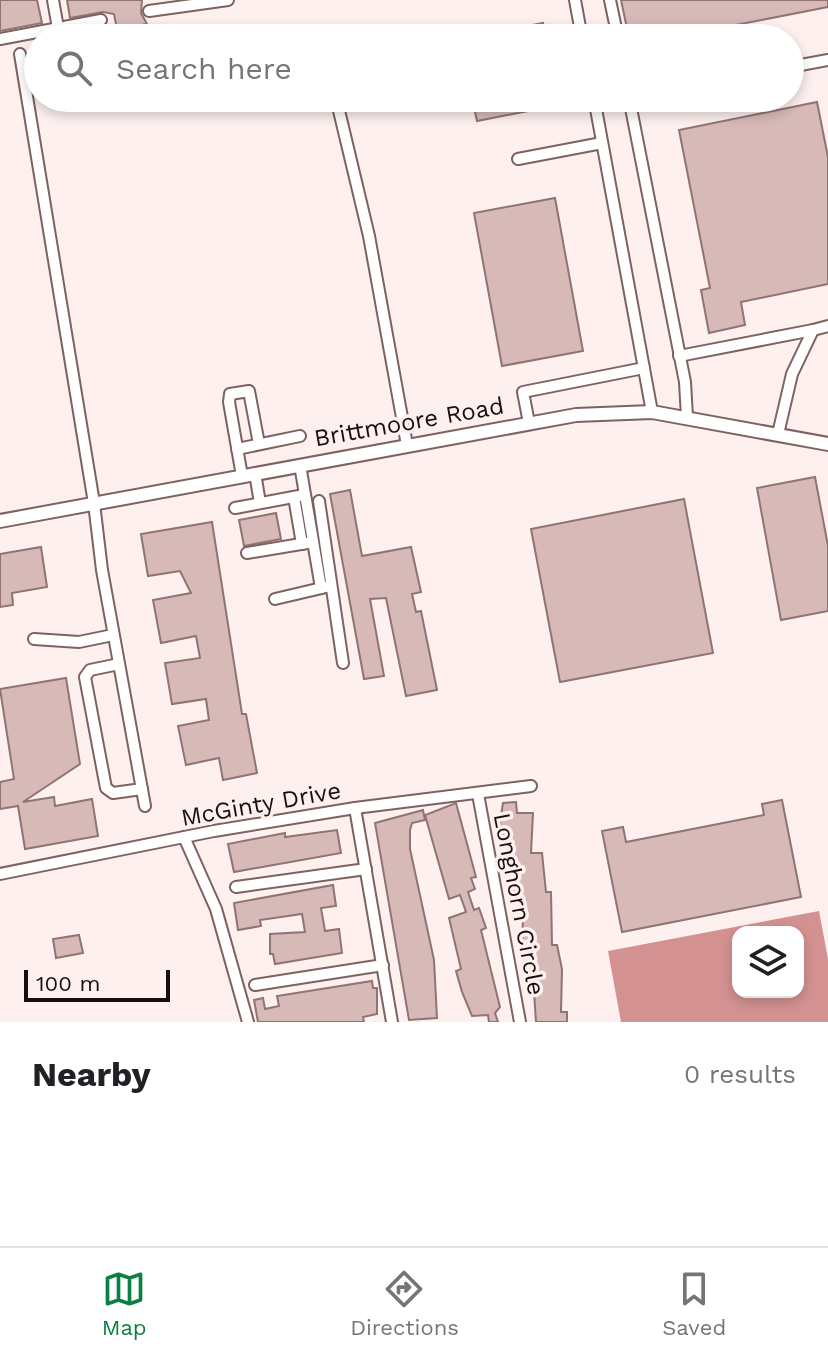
<!DOCTYPE html>
<html lang="en">
<head>
<meta charset="utf-8">
<style>
	:root { --surface:#fff; --page:#f6f6f6; --text:#202124; --muted:#757577; --line:#e0e0e0; --accent:#0b8043 }
	body { margin:0; font-family:"Work Sans",sans-serif; background:var(--page); color:var(--text) }
	.controls { position:absolute; right:24px; bottom:24px; display:grid; overflow:hidden; border-radius:16px; box-shadow:0 4px 12px #0003 }
	.controls button { width:72px; height:72px; display:grid; place-items:center; padding:0; border:0; border-bottom:2px solid var(--line); background:var(--surface); color:var(--text); font:40px sans-serif }
	.scale { position:absolute; left:24px; bottom:20px; width:146px; box-sizing:border-box; padding-left:8px; border:4px solid #180e0e; border-top:0; font-size:22px; line-height:28px; white-space:nowrap; color:#180e0e; -webkit-text-stroke:6px #fdf0ef; paint-order:stroke }
	.list { margin:0; padding:0; list-style:none }
	h2 { display:flex; justify-content:space-between; align-items:center; height:104px; margin:0; padding:0 32px; font-size:34px }
	h2 small { font-size:26px; font-weight:400; color:var(--muted) }
	.icon { flex:none; width:44px; height:44px; fill:none; stroke:currentColor; stroke-width:2; stroke-linecap:round; stroke-linejoin:round }
	.map { position:relative; flex:none; width:828px; height:1022px; overflow:hidden }
	.search { position:absolute; background:var(--surface); box-shadow:0 4px 12px #0003; left:24px; right:24px; top:24px; height:88px; display:flex; align-items:center; gap:20px; box-sizing:border-box; padding:0 28px; border-radius:44px; color:var(--muted); font-size:30px }
	.sheet { height:224px; background:var(--surface) }
	nav { display:flex; justify-content:space-around; align-items:center; box-sizing:border-box; height:112px; border-top:2px solid var(--line); background:var(--surface); font-size:22px; color:var(--muted) }
	nav a { display:grid; justify-items:center; gap:4px }
	nav .on { color:var(--accent) }
	.map>svg:first-child { display:block }
	.water { fill:#d39291; fill-rule:evenodd }
	.building { fill:#d7b9b7; stroke:#907473; stroke-width:2 }
	.lines { fill:none; stroke-linecap:round; stroke-linejoin:round }
	.minor-casing { stroke:#7d6261; stroke-width:14 }
	.major-casing { stroke:#7d6261; stroke-width:16 }
	.minor { stroke:#fff; stroke-width:10 }
	.major { stroke:#fff; stroke-width:12 }
	.labels { text-anchor:middle; stroke-width:7; stroke-linejoin:round; paint-order:stroke }
	.street-label { font-size:24px; fill:#180e0e; stroke:#fdf0ef }
</style>
</head>
<body>
<div class="map">
<svg width="828" height="1022" viewBox="0 0 828 1022">
	<rect width="100%" height="100%" fill="#fdf0ef"/>
	<path class="water" d="M819 911 828 959V1022H621L608 951ZM738 932H798V992H738Z"/>
	<g class="building">
		<polygon points="0,0 37,0 42,23 0,31"/>
		<polygon points="67,0 142,0 141,13 147,24 117,29 114,14 103,12 70,18"/>
		<polygon points="621,0 828,0 828,7 669,38 629,38"/>
		<polygon points="543,23 546,38 487,38 486,34"/>
		<polygon points="472,98 558,98 559,105 477,121"/>
		<polygon points="817,102 828,157 828,284 741,302 745,325 709,333 701,290 710,288 679,130"/>
		<polygon points="555,198 583,351 502,366 474,213"/>
		<polygon points="815,477 828,546 828,611 781,620 757,488"/>
		<polygon points="350,490 362,556 411,547 421,592 412,594 416,612 421,611 437,690 406,696 386,598 370,599 384,676 364,679 330,494"/>
		<polygon points="684,499 713,653 560,682 531,529"/>
		<polygon points="276,513 281,539 244,546 239,520"/>
		<polygon points="212,522 242,714 246,714 257,773 223,780 219,758 186,765 178,726 209,720 206,699 172,704 165,663 200,658 196,636 161,643 153,600 191,593 180,571 148,576 141,534"/>
		<polygon points="41,547 47,587 12,593 13,605 0,607 0,554"/>
		<polygon points="66,678 80,764 23,802 54,797 55,806 92,799 98,836 25,849 18,806 0,809 0,782 14,779 0,689"/>
		<polygon points="782,800 801,897 622,932 602,831 623,827 626,842 764,815 762,804"/>
		<polygon points="516,802 517,813 533,813 531,853 542,853 546,892 551,892 552,945 557,945 562,969 561,1012 567,1012 567,1022 536,1022 534,992 528,978 525,953 522,953 523,914 519,914 519,900 515,900 513,874 509,874 507,861 507,834 502,834 500,822 503,803"/>
		<polygon points="456,803 476,877 471,878 475,889 468,892 474,910 479,908 486,928 481,930 500,1007 495,1013 498,1022 489,1022 488,1015 472,1016 462,992 456,971 461,969 449,918 466,912 460,895 449,899 425,815"/>
		<polygon points="423,810 425,820 412,823 410,830 410,849 434,960 437,1018 409,1020 375,823"/>
		<polygon points="337,830 341,853 234,872 228,844 285,833 285,837"/>
		<polygon points="333,885 336,906 321,908 325,931 339,929 342,953 275,964 273,954 270,954 270,934 305,932 302,914 260,920 261,926 238,930 234,903"/>
		<polygon points="79,935 83,953 56,958 53,939"/>
		<polygon points="372,981 373,988 377,988 377,1014 363,1017 364,1022 258,1022 254,1000 263,998 265,1009 279,1006 277,996"/>
	</g>
	<g class="lines">
		<g class="minor-casing">
			<g id="minor">
				<polyline points="53,0 58,28"/>
				<polyline points="575,0 582,38"/>
				<polyline points="610,0 618,38"/>
				<polyline points="149,11 228,0"/>
				<polyline points="0,39 101,20"/>
				<polyline points="20,54 94,503 102,570 145,806"/>
				<polyline points="790,67 828,60"/>
				<polyline points="336,98 369,236 407,445"/>
				<polyline points="594,98 652,412"/>
				<polyline points="629,98 685,382 687,417"/>
				<polyline points="518,159 602,143"/>
				<polyline points="679,356 813,330"/>
				<polyline points="529,423 523,392 644,368"/>
				<polyline points="778,434 792,374 813,330 828,326"/>
				<polyline points="237,449 300,436"/>
				<polyline points="300,465 321,588"/>
				<polyline points="255,473 260,503"/>
				<polyline points="242,476 229,402 230,394 249,391 259,444"/>
				<polyline points="294,497 302,544"/>
				<polyline points="319,501 343,663"/>
				<polyline points="235,508 304,495"/>
				<polyline points="247,553 313,542"/>
				<polyline points="275,599 326,587"/>
				<polyline points="34,639 79,642 113,635"/>
				<polyline points="119,664 90,670 85,677 106,788 113,793 142,789"/>
				<polyline points="478,794 520,1022"/>
				<polyline points="355,808 392,1022"/>
				<polyline points="184,837 216,909 248,1022"/>
				<polyline points="0,874 214,831 355,808 531,786"/>
				<polyline points="236,887 366,869"/>
				<polyline points="255,985 383,965"/>
			</g>
		</g>
		<g class="major-casing">
			<polyline id="major" points="0,521 576,415 652,412 828,444"/>
		</g>
		<use href="#minor" class="minor"/>
		<use href="#major" class="major"/>
	</g>
	<g class="labels">
		<g class="street-label">
			<text transform="translate(409 422) rotate(-10)" y="8">Brittmoore Road</text>
			<text transform="translate(261 804) rotate(-10)" y="8">McGinty Drive</text>
			<text transform="translate(519 904) rotate(79)" y="8">Longhorn Circle</text>
		</g>
	</g>
</svg>
<div class="controls">
<button><svg class="icon" aria-label="layers" viewBox="0 0 24 24"><path d="M12 4l9 5-9 5-9-5zM3 14l9 5 9-5"/></svg></button>
</div>
<div class="scale">100 m</div>
<div class="search"><svg class="icon" aria-label="search" viewBox="0 0 24 24"><circle cx="10" cy="10" r="6"/><path d="M15 15l6 6"/></svg>Search here</div>
</div>
<section class="sheet">
<h2>Nearby<small>0 results</small></h2>
<ul class="list">
</ul>
</section>
<nav>
<a class="on"><svg class="icon" aria-label="map" viewBox="0 0 24 24"><path d="M3 6l6-2 6 2 6-2v14l-6 2-6-2-6 2zM9 4v14M15 6v14"/></svg>Map</a>
<a><svg class="icon" aria-label="directions" viewBox="0 0 24 24"><path d="M12 3l9 9-9 9-9-9zM9 14v-3h6M13 9l2 2-2 2"/></svg>Directions</a>
<a><svg class="icon" aria-label="saved" viewBox="0 0 24 24"><path d="M7 4h10v16l-5-4-5 4z"/></svg>Saved</a>
</nav>
</body>
</html>
